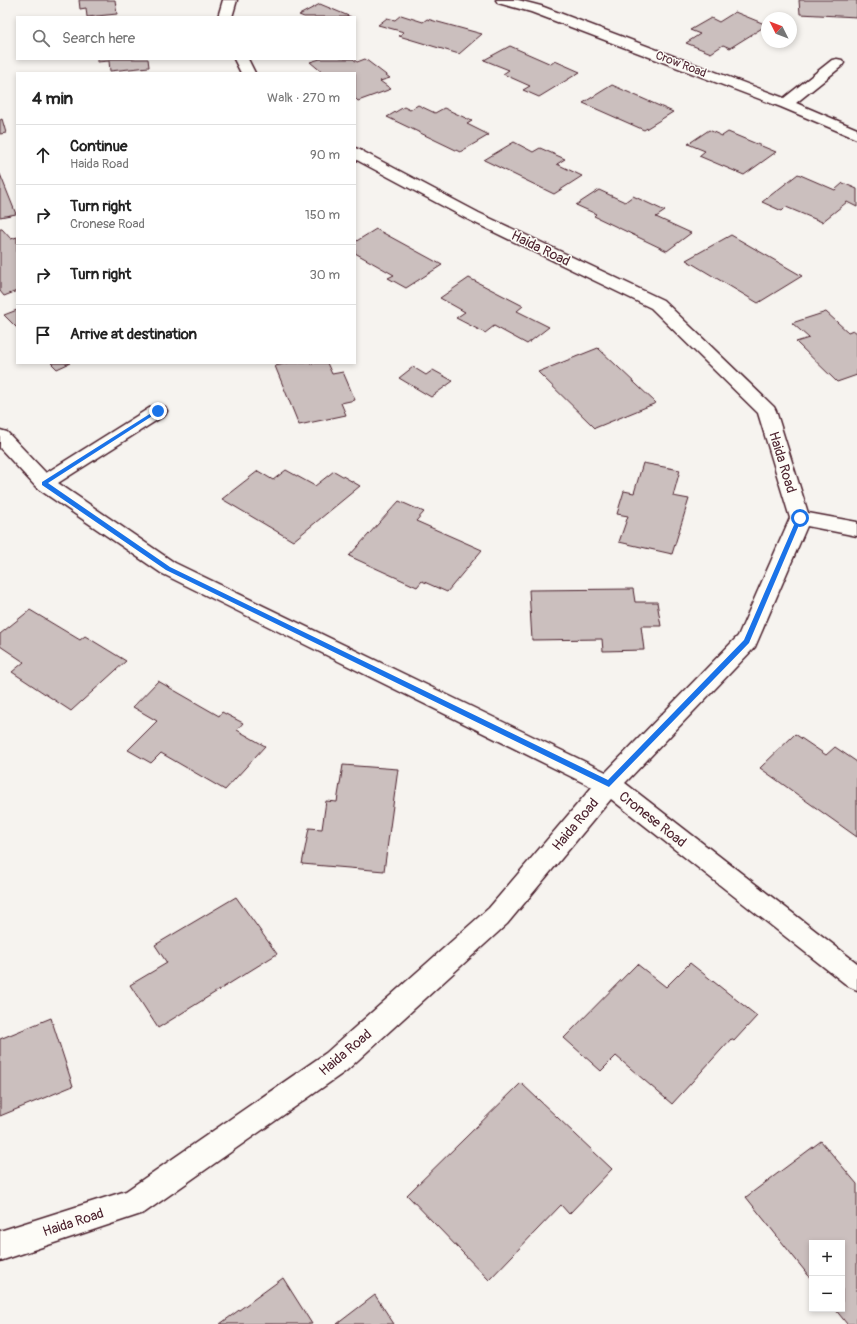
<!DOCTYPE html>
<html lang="en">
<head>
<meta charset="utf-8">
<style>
	:root { --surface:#fff; --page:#f6f6f6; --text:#222; --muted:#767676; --line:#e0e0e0 }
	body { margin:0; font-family:Pangolin,sans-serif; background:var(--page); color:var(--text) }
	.controls { position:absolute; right:12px; bottom:12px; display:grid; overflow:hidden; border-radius:0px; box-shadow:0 2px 6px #0003 }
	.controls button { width:36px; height:36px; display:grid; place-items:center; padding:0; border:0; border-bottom:1px solid var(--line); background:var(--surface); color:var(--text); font:20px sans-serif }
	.compass { position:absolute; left:761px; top:12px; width:36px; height:36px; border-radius:50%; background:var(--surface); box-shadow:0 2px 6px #0003; rotate:312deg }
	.stop { position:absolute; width:12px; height:12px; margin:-9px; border:3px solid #1a73e8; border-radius:50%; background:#fff }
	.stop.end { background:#1a73e8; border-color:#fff; box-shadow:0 1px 4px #0008 }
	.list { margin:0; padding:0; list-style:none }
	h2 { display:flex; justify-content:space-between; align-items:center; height:52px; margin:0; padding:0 16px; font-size:17px }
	h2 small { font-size:13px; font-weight:400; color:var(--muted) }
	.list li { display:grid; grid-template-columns:26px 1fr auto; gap:12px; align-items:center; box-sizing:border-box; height:60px; padding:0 16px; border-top:1px solid var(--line) }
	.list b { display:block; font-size:15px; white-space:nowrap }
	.list p { margin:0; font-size:13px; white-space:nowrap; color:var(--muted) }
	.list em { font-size:13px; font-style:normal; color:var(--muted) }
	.icon { flex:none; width:22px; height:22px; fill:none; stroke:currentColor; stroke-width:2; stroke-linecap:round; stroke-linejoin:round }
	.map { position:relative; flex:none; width:857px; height:1324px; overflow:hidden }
	.search { position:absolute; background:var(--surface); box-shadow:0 2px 6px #0003; left:16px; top:16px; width:340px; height:44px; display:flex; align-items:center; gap:10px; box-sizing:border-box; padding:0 14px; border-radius:0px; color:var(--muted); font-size:15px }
	.panel { position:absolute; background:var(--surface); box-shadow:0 2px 6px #0003; left:16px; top:72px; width:340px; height:292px; border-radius:0px }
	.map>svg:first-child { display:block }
	.building { fill:#cbbfbe; stroke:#4a1f2b }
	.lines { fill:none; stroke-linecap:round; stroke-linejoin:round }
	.minor-casing { stroke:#4a1f2b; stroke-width:3 }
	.minor { fill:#fdfcf7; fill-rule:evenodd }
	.route { fill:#1a73e8 }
	.labels { text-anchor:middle; stroke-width:3; stroke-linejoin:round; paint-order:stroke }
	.far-street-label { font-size:12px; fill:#4a1f2b; stroke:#fdfcf7 }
	.street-label { font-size:14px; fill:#4a1f2b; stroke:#fdfcf7 }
</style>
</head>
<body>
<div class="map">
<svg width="857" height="1324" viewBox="0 0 857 1324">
	<rect width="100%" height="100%" fill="#f6f3ef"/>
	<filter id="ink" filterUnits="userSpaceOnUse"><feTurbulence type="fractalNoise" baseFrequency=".025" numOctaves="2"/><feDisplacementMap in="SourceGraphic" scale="8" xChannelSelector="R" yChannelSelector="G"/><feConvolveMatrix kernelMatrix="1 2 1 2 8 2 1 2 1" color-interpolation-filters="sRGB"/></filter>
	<g filter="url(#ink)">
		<g class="building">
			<polygon points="79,0 115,0 117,14 87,17 86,8 80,9"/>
			<polygon points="799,0 857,0 857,17 800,14"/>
			<polygon points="320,4 351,17 304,17 299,15"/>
			<polygon points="735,12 767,25 730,48 723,45 711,53 686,43 700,34 690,30 711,18 719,22"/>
			<polygon points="401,15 423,22 427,19 482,34 459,54 399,36 404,32 378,25 387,18 395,20"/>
			<polygon points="510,46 551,64 555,61 580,72 539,97 523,90 530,86 503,74 509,70 484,60"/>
			<polygon points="97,59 148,59 149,67 110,71 109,61 97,62"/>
			<polygon points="320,59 353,59 357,62 365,59 390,78 380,81 391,89 358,101 355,98 355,73 323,73 310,62"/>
			<polygon points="612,85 673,112 644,130 583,103"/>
			<polygon points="418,105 435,113 444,108 472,121 467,124 489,135 460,152 387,117 404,107 410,110"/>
			<polygon points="2,119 6,133 0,134 0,120"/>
			<polygon points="709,130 722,136 728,132 776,152 744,175 699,156 705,151 688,144"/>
			<polygon points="514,142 533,152 540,148 565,159 557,164 582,176 554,194 484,160"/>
			<polygon points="0,174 16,214 0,217"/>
			<polygon points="798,174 835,190 843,183 857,189 857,207 847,202 822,222 786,207 782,211 762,202"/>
			<polygon points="599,190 625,202 633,196 665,211 656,217 691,233 667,251 594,216 596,214 576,205"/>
			<polygon points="0,229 2,229 11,239 17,237 17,291 4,296 0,291"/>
			<polygon points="376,229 442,265 406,288 388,278 394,275 355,253 355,242"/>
			<polygon points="731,235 802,276 758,303 686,260"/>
			<polygon points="469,278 523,306 517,311 549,327 527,344 494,326 485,333 456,318 465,312 440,298"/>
			<polygon points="17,310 17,328 4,315"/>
			<polygon points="826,312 848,332 853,330 857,333 857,375 837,382 796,342 809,338 792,323"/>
			<polygon points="598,348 656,403 595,428 538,372"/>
			<polygon points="51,363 70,363 57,369"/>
			<polygon points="289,363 327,363 332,374 343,372 355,400 341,403 346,415 299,425 275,366"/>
			<polygon points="413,367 426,375 433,370 453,381 431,397 399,378"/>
			<polygon points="643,463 680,470 673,496 689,499 672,554 619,542 628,516 617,514 624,491 634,493"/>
			<polygon points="286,470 315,486 334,471 360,486 293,541 222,499 258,471 273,480"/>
			<polygon points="399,501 424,512 416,521 482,550 447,592 422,581 417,587 349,556"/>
			<polygon points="633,589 635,602 657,602 661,626 641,626 644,650 603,651 602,639 532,640 529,590"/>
			<polygon points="30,610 80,640 85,636 126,661 71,711 12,672 24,662 0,646 0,634"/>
			<polygon points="158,681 219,716 222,712 243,723 237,730 265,746 225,790 161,753 151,763 128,750 157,721 133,707"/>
			<polygon points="795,734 826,755 835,747 857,762 857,837 760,768"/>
			<polygon points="343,765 398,769 384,871 302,864 309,828 322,829 326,801 337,802"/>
			<polygon points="236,897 277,954 158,1028 130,985 167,963 155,945"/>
			<polygon points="690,963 757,1016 734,1041 731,1039 672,1104 616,1056 601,1071 564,1038 637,964 666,987"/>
			<polygon points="51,1018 73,1086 0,1116 0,1039"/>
			<polygon points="521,1083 612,1169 569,1214 561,1205 489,1280 407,1195"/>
			<polygon points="821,1141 857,1184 857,1324 847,1324 835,1309 842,1309 842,1243 812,1243 812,1280 746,1197"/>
			<polygon points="283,1278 312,1324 220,1324"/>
			<polygon points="375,1295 394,1324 337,1324"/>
		</g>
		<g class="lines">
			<g class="minor-casing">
				<g id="minor">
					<polygon points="223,0 237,0 232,17 218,17"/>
					<polygon points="496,0 518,0 541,6 784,98 832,60 837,59 842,60 844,63 842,66 796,103 857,129 857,139 781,107 531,12 498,3"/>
					<polygon points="234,59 248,59 255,73 241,73"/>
					<polygon points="355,148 360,150 479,213 663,300 774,407 776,411 808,513 857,522 857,536 807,526 755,647 625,783 857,963 857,990 848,986 611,799 507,924 346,1071 144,1213 0,1261 0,1231 126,1191 326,1053 489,908 592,787 161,573 37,488 0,448 0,430 7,432 46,473 151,407 158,405 165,407 167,411 165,415 58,483 175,563 606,772 738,636 790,518 758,413 651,308 467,219 355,159"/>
				</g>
			</g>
			<use href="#minor" class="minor"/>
		</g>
	</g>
	<polygon class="route" points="156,410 160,411 48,483 170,567 608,780 744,640 797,518 800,516 802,518 749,643 609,787 166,570 42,485 42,482"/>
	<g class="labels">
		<g class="far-street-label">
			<text transform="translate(681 64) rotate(21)" y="4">Crow Road</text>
		</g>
		<g class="street-label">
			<text transform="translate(541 248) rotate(26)" y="5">Haida Road</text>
			<text transform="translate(783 462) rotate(73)" y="5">Haida Road</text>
			<text transform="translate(653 819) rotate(38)" y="5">Cronese Road</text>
			<text transform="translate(575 824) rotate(-50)" y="5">Haida Road</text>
			<text transform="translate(345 1052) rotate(-40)" y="5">Haida Road</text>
			<text transform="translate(73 1222) rotate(-18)" y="5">Haida Road</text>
		</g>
	</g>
</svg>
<div class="controls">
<button>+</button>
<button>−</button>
</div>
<svg class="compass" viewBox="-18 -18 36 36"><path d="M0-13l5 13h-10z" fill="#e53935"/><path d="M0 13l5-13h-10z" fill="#767676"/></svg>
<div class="stop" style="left:800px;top:518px"></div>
<div class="stop end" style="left:158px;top:411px"></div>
<div class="search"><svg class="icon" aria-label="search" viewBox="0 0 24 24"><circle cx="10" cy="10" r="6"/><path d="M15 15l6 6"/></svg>Search here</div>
<section class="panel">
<h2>4 min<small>Walk · 270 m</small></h2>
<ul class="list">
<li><svg class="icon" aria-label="ahead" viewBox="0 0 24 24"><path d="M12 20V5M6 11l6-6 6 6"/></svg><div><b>Continue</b><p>Haida Road</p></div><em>90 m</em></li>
<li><svg class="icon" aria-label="right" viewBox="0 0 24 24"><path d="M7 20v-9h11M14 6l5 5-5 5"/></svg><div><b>Turn right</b><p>Cronese Road</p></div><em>150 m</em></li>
<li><svg class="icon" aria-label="right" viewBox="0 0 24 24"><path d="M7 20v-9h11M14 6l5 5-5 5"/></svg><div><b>Turn right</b></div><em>30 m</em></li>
<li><svg class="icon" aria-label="arrive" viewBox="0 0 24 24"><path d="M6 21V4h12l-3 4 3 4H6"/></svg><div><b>Arrive at destination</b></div></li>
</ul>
</section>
</div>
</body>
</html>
